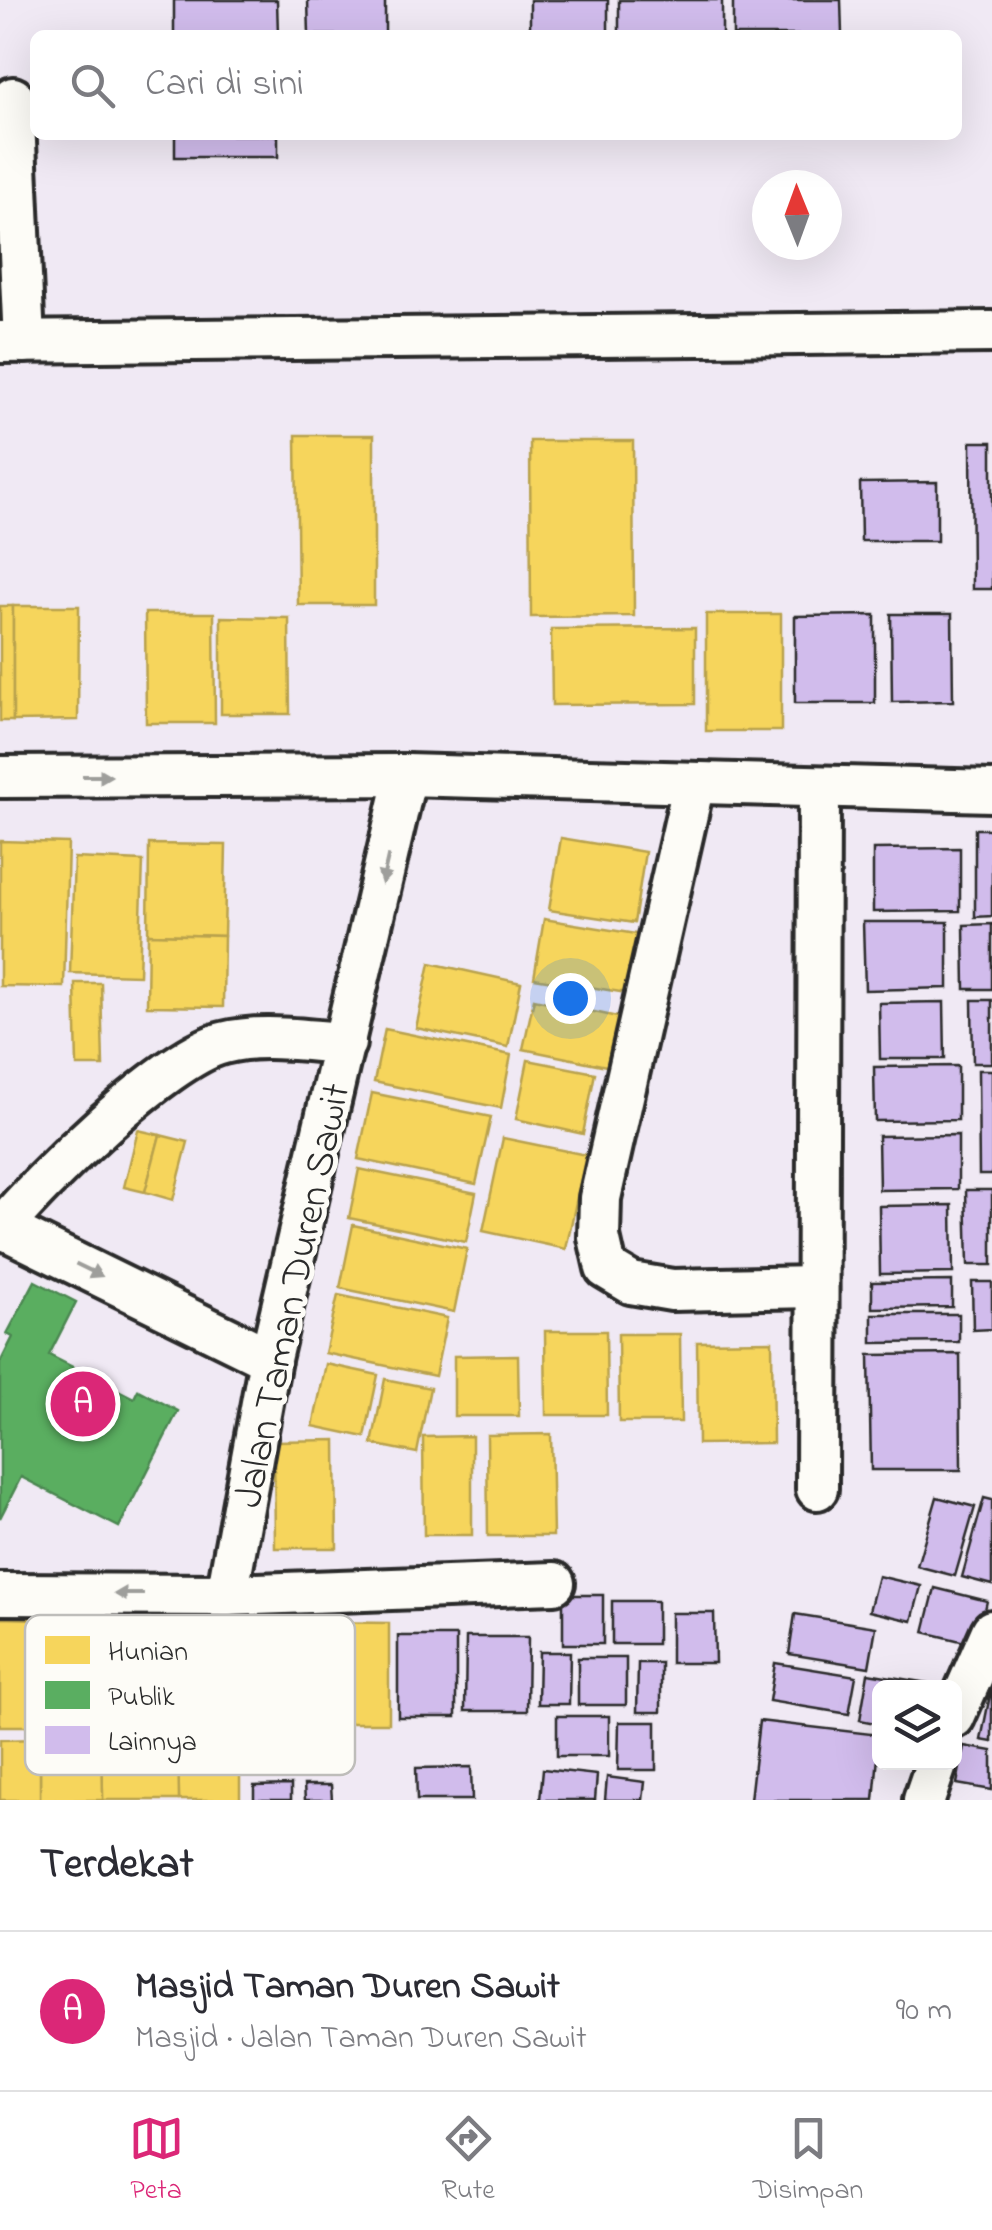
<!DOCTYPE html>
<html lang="id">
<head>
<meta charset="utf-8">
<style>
	:root { --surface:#fff; --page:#f2f2f3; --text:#2b2b33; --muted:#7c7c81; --line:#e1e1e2; --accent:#db2777 }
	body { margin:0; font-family:"Indie Flower",sans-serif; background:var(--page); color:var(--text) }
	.controls { position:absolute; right:30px; bottom:30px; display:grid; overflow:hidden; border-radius:15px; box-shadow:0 10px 40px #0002 }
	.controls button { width:90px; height:90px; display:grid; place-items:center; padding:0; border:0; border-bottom:2px solid var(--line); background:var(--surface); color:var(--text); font:50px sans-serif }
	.compass { position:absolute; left:752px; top:170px; width:90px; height:90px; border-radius:50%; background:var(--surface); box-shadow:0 10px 40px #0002; rotate:359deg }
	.you { position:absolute; left:570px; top:998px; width:35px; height:35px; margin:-25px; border:8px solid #fff; border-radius:50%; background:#1a73e8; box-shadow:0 0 0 15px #1a73e833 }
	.badge { display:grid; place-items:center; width:65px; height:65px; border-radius:50%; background:var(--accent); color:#fff; font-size:32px; font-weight:700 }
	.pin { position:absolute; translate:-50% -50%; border:5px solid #fff; box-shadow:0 2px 10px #0006 }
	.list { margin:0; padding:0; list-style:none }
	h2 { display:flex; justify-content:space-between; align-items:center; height:130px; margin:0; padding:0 40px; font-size:42px }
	h2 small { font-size:32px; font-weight:400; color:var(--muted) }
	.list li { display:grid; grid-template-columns:65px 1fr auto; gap:30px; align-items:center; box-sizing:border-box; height:160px; padding:0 40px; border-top:2px solid var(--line) }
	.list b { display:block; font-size:38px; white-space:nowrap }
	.list p { margin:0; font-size:32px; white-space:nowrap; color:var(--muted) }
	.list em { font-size:32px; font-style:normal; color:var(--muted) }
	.icon { flex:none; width:55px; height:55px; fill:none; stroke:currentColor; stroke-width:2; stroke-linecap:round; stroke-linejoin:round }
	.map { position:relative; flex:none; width:992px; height:1800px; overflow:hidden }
	.search { position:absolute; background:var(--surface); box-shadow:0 10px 40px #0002; left:30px; right:30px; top:30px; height:110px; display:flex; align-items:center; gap:25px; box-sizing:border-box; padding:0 35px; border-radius:15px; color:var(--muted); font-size:38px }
	.sheet { height:290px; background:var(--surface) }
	nav { display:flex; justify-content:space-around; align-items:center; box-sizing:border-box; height:140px; border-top:2px solid var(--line); background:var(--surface); font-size:28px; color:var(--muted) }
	nav a { display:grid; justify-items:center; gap:5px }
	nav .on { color:var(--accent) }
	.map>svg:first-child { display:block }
	.homes { fill:#f6d55c; stroke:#b9a24d; stroke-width:2.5 }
	.public { fill:#5aae61; stroke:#4c8751; stroke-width:2.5 }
	.building { fill:#d1bcec; stroke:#2b2b2b; stroke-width:2.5 }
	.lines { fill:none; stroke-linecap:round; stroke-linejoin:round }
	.street-casing { stroke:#2b2b2b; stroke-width:48 }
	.street { stroke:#fdfcf7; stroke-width:40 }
	.oneway { fill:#9e9e9b }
	.labels { text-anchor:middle; stroke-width:10; stroke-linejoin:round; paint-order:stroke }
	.street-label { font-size:40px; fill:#2b2b2b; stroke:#fdfcf7 }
	.key { fill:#fdfcf7; stroke:#bebdba; stroke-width:2.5 }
	.key-label { font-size:28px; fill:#2b2b2b }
</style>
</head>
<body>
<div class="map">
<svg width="992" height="1800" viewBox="0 0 992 1800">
	<rect width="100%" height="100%" fill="#f0e9f4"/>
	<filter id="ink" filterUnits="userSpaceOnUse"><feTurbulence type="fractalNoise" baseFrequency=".01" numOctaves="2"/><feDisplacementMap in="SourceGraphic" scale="20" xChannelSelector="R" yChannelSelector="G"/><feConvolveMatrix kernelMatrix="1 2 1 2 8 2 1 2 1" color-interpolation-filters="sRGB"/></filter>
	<g filter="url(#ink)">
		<g class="homes">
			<polygon points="296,435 374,435 374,605 298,605"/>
			<polygon points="530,441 633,441 634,616 531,617"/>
			<rect x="0" y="606" width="13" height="115"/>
			<polygon points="13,606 79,606 78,720 13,721"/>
			<polygon points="145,613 214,613 215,723 146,723"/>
			<rect x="706" y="614" width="75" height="117"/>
			<polygon points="221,617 289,618 290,714 221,714"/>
			<polygon points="695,628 695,704 552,705 551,629"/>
			<polygon points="561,838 645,852 634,923 549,910"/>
			<polygon points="0,841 68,843 64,987 0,986"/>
			<polygon points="149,844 226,845 224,936 148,934"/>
			<polygon points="74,858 143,861 139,975 70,973"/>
			<polygon points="544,919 648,936 639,995 534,978"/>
			<polygon points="148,934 224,936 223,1007 147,1006"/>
			<polygon points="430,963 521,983 508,1047 416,1028"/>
			<polygon points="75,983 101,983 103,1066 77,1066"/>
			<polygon points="534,999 631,1020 621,1069 523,1049"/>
			<polygon points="385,1029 511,1055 501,1108 374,1082"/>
			<polygon points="528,1060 595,1073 583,1134 516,1119"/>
			<polygon points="372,1093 491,1117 476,1184 358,1159"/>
			<polygon points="138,1130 160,1135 145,1192 124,1187"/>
			<polygon points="160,1135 188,1142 173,1200 145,1192"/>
			<polygon points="503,1138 586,1155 566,1249 483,1231"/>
			<polygon points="359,1169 476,1193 466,1242 349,1218"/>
			<polygon points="353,1225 467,1249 454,1312 340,1288"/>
			<polygon points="338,1295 447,1318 435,1376 325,1353"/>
			<polygon points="545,1331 606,1331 607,1415 546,1415"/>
			<polygon points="618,1334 680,1334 681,1422 619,1422"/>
			<polygon points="772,1341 773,1443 698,1444 697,1342"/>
			<polygon points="518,1355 519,1416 454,1416 454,1356"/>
			<polygon points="326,1364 378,1375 365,1437 313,1426"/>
			<polygon points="385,1379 430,1388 417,1453 372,1444"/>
			<polygon points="551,1434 553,1536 488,1536 487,1435"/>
			<polygon points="472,1436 472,1535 424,1535 423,1437"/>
			<polygon points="336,1440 337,1548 275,1548 274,1441"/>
			<polygon points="0,1618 38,1619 36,1726 0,1726"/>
			<polygon points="319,1622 389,1623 389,1723 319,1723"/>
			<polygon points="178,1738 240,1738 240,1800 179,1800"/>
			<polygon points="178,1738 179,1800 103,1800 102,1739"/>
			<polygon points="40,1739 102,1739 103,1800 40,1800"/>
			<polygon points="40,1739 40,1800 0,1800 0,1740"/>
		</g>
		<polygon class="public" points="35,1281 76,1302 49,1355 134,1398 138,1390 178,1411 119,1527 21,1477 0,1518 0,1363 13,1337 7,1334"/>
		<g class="building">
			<polygon points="174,0 277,0 278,35 174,35"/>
			<polygon points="308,0 385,0 385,35 309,35"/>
			<rect x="530" y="0" width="78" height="35"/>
			<rect x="619" y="0" width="103" height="35"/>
			<polygon points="733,0 841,0 842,35 733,35"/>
			<rect x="175" y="135" width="103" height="22"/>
			<polygon points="971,442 992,442 992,589 972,589"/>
			<polygon points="937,482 937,541 861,541 860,483"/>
			<polygon points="891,614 952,614 953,701 892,702"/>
			<polygon points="875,615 875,703 795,703 795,616"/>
			<polygon points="975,829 992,829 992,916 975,917"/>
			<polygon points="960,848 960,911 873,912 873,849"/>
			<polygon points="863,922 948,922 948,988 865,990"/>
			<polygon points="992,924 992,989 965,989 964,925"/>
			<polygon points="972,1000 992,1000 992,1063 973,1063"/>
			<polygon points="944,1002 945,1059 880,1059 879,1003"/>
			<polygon points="958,1066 958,1120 875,1121 874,1067"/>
			<polygon points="978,1070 992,1070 992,1175 979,1175"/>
			<polygon points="958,1135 958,1189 879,1190 878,1136"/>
			<polygon points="966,1190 992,1190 992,1265 968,1265"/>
			<polygon points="952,1205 953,1273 880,1274 879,1206"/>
			<polygon points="952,1281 952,1307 872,1308 872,1282"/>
			<polygon points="972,1282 992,1282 992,1329 973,1330"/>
			<polygon points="872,1314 959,1314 959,1342 872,1343"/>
			<polygon points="960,1354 961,1470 871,1470 869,1355"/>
			<polygon points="937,1497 975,1507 955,1576 917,1566"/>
			<polygon points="984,1498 992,1500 992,1585 962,1577"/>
			<polygon points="878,1576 921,1586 912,1621 869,1611"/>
			<polygon points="935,1588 987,1601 977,1645 924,1632"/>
			<rect x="563" y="1595" width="40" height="49"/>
			<rect x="612" y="1601" width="45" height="43"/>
			<polygon points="671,1613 714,1613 715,1663 671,1663"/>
			<polygon points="795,1614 876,1627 869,1667 789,1654"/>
			<rect x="398" y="1636" width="58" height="81"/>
			<polygon points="466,1637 528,1637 527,1711 465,1711"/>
			<polygon points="539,1652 570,1652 569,1704 538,1704"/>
			<rect x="578" y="1658" width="48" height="47"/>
			<polygon points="638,1663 661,1663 661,1712 637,1712"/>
			<polygon points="775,1663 856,1676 849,1714 769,1701"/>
			<polygon points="868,1673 951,1687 880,1688 880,1724 860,1720"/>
			<polygon points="991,1690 992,1690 992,1742 981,1740"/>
			<rect x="557" y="1716" width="52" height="40"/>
			<polygon points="759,1721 880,1735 874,1800 750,1800"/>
			<polygon points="619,1722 656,1722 656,1770 618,1770"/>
			<polygon points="964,1746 992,1751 992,1790 957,1784"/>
			<polygon points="471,1767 472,1800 417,1800 416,1768"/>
			<polygon points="543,1769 597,1775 595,1800 540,1800"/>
			<polygon points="607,1777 645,1782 643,1800 605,1800"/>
			<polygon points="291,1785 291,1800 254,1800 254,1786"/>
			<polygon points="304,1785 331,1785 332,1800 305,1800"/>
		</g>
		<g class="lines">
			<g class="street-casing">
				<g id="street">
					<polyline points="13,98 24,342"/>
					<polyline points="0,342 992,332"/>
					<polyline points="0,777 406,775 992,791"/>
					<polyline points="694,783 600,1198 599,1237 606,1268 631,1283 672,1290 817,1287"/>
					<polyline points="1,1227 270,1359"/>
					<path d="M0 1230C39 1182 166 1057 223 1043 262 1033 305 1041 345 1043"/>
					<polyline points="817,1489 819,788"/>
					<polyline points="0,1594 227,1595 554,1583"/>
					<polyline points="227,1595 270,1359 406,775"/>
					<polyline points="954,1717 992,1631"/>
					<polyline points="924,1800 937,1762"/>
				</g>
			</g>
			<use href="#street" class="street"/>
		</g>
		<defs><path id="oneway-solid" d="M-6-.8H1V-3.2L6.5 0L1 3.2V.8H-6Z" transform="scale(2.5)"/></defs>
		<g class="oneway">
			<use href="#oneway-solid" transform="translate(97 776)"/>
			<use href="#oneway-solid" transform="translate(385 870) rotate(103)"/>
			<use href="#oneway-solid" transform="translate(89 1270) rotate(26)"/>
			<use href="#oneway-solid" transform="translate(129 1594) rotate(-180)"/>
		</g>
	</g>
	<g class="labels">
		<g class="street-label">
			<text transform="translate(290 1295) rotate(-78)" y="14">Jalan Taman Duren Sawit</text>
		</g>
	</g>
	<rect x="25" y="1615" width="330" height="160" rx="15" class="key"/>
	<rect x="45" y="1636" width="45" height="28" fill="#f6d55c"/>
	<rect x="45" y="1681" width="45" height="28" fill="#5aae61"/>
	<rect x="45" y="1726" width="45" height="28" fill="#d1bcec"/>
	<g class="key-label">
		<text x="108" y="1660">Hunian</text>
		<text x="108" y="1705">Publik</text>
		<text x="108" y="1750">Lainnya</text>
	</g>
</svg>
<div class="controls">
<button><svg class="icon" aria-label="layers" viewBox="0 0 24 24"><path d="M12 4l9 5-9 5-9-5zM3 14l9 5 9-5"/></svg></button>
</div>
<svg class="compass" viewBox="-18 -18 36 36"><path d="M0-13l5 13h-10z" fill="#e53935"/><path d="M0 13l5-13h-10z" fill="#7c7c81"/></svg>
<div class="you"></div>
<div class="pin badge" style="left:83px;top:1404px">A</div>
<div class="search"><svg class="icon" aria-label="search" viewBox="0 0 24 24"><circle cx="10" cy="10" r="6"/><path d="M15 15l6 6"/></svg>Cari di sini</div>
</div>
<section class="sheet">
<h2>Terdekat<small></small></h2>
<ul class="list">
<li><span class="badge">A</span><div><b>Masjid Taman Duren Sawit</b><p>Masjid · Jalan Taman Duren Sawit</p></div><em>90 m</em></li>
</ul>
</section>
<nav>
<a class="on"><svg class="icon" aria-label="map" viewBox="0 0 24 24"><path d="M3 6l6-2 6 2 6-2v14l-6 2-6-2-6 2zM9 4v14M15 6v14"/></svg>Peta</a>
<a><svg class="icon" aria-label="directions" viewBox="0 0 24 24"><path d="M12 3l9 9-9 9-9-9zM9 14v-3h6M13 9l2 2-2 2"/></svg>Rute</a>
<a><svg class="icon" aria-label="saved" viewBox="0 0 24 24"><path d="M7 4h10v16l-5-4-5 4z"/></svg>Disimpan</a>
</nav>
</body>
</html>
